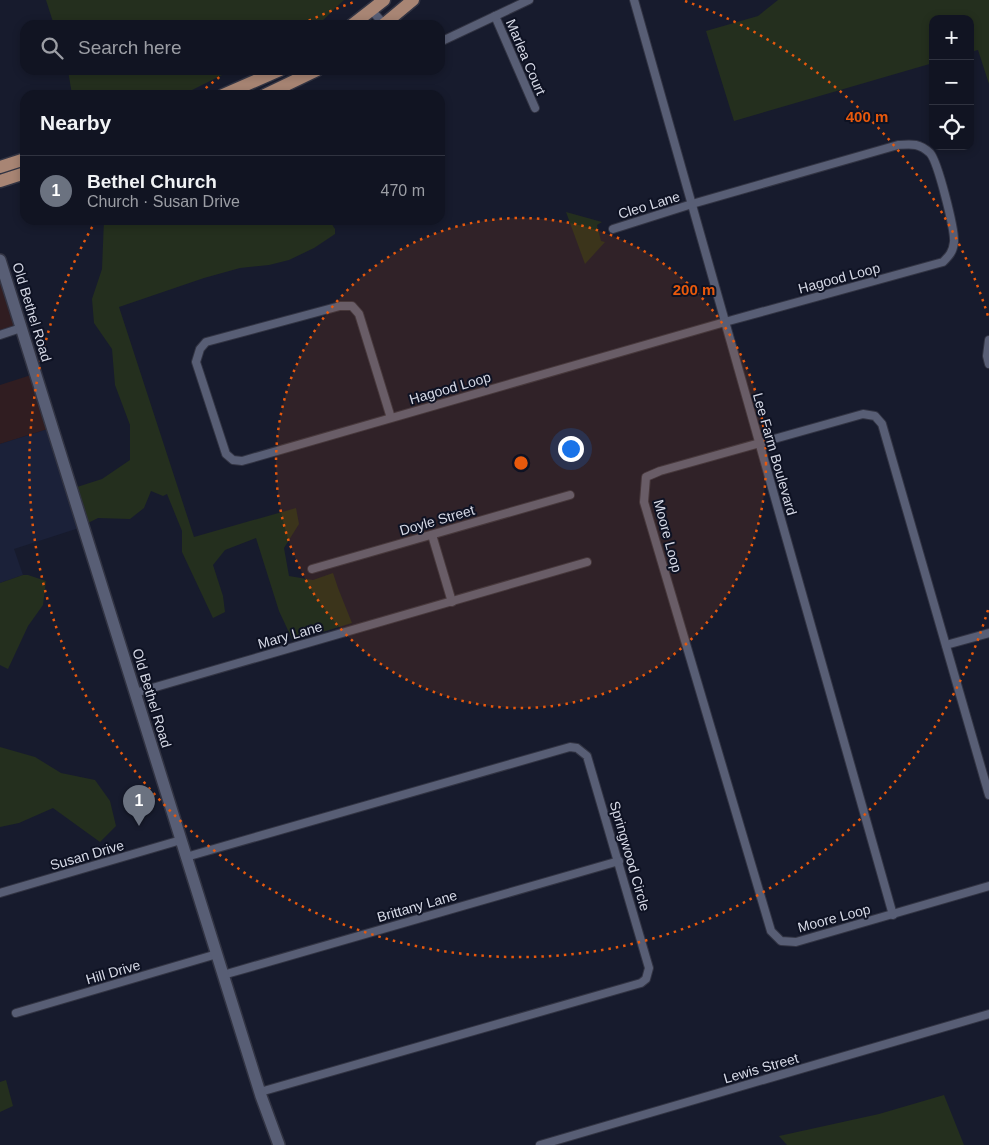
<!DOCTYPE html>
<html lang="en">
<head>
<meta charset="utf-8">
<style>
	:root { --surface:#111422; --page:#1e212f; --text:#f1f3f6; --muted:#9c9ea5; --line:#303340; --accent:#fe9c58 }
	body { margin:0; font-family:Helvetica,sans-serif; background:var(--page); color:var(--text) }
	.controls { position:absolute; right:15px; top:15px; display:grid; overflow:hidden; border-radius:10px; box-shadow:0 2px 8px #0003 }
	.controls button { width:45px; height:45px; display:grid; place-items:center; padding:0; border:0; border-bottom:1px solid var(--line); background:var(--surface); color:var(--text); font:25px sans-serif }
	.you { position:absolute; left:570px; top:448px; width:18px; height:18px; margin:-12px; border:4px solid #fff; border-radius:50%; background:#1a73e8; box-shadow:0 0 0 8px #1a73e833 }
	.badge { display:grid; place-items:center; width:32px; height:32px; border-radius:50%; background:var(--accent); color:#fff; font-size:16px; font-weight:700 }
	.pin { position:absolute; translate:-50% -41px; filter:drop-shadow(0 1px 2px #0008) }
	.pin::after { content:''; position:absolute; top:26px; width:18px; height:15px; background:inherit; clip-path:polygon(0 0,100% 0,50% 100%) }
	.list { margin:0; padding:0; list-style:none }
	h2 { display:flex; justify-content:space-between; align-items:center; height:65px; margin:0; padding:0 20px; font-size:21px }
	h2 small { font-size:16px; font-weight:400; color:var(--muted) }
	.list li { display:grid; grid-template-columns:32px 1fr auto; gap:15px; align-items:center; box-sizing:border-box; height:70px; padding:0 20px; border-top:1px solid var(--line) }
	.list b { display:block; font-size:19px; white-space:nowrap }
	.list p { margin:0; font-size:16px; white-space:nowrap; color:var(--muted) }
	.list em { font-size:16px; font-style:normal; color:var(--muted) }
	.icon { flex:none; width:28px; height:28px; fill:none; stroke:currentColor; stroke-width:2; stroke-linecap:round; stroke-linejoin:round }
	.map { position:relative; flex:none; width:989px; height:1145px; overflow:hidden }
	.search { position:absolute; background:var(--surface); box-shadow:0 2px 8px #0003; left:20px; top:20px; width:425px; height:55px; display:flex; align-items:center; gap:12px; box-sizing:border-box; padding:0 18px; border-radius:15px; color:var(--muted); font-size:19px }
	.panel { position:absolute; background:var(--surface); box-shadow:0 2px 8px #0003; left:20px; top:90px; width:425px; height:135px; border-radius:15px }
	.map>svg:first-child { display:block }
	.commercial { fill:#301d21 }
	.built { fill:#1b2139 }
	.green { fill:#242f1e }
	.lines { fill:none; stroke-linecap:round; stroke-linejoin:round }
	.street-casing { stroke:#323443; stroke-width:10 }
	.secondary-casing { stroke:#323443; stroke-width:14 }
	.primary-casing { stroke:#323443; stroke-width:15 }
	.street { stroke:#585e75; stroke-width:8 }
	.secondary { stroke:#585e75; stroke-width:11 }
	.primary { stroke:#a88574; stroke-width:12 }
	.ring { fill:none; stroke:#e8590c; stroke-width:2.5; stroke-dasharray:2.5 5 }
	.labels { text-anchor:middle; stroke-width:4; stroke-linejoin:round; paint-order:stroke }
	.street-label { font-size:14px; fill:#d6d9e6; stroke:#0e1223 }
	.centre { fill:#e8590c; stroke:#0e1223; stroke-width:2.5 }
	.ring-label { font-size:15px; text-anchor:middle; font-weight:bold; fill:#e8590c; stroke:#0e1223; stroke-width:4; stroke-linejoin:round; paint-order:stroke }
</style>
</head>
<body>
<div class="map">
<svg width="989" height="1145" viewBox="0 0 989 1145">
	<rect width="100%" height="100%" fill="#171b2d"/>
	<g class="commercial">
		<polygon points="0,273 16,325 0,330"/>
		<polygon points="31,375 48,429 0,444 0,385"/>
	</g>
	<polygon class="built" points="48,429 79,528 14,549 23,575 0,583 0,444"/>
	<g class="green">
		<polygon points="46,0 344,0 318,25 54,25"/>
		<polygon points="778,0 989,0 989,84 978,50 970,52 970,19 933,19 933,63 734,121 706,31 758,16"/>
		<polygon points="68,70 232,70 190,91 176,95 72,95"/>
		<polygon points="566,212 602,222 597,225 601,241 605,242 585,264"/>
		<polygon points="104,220 329,220 335,229 335,234 314,248 289,260 269,265 240,268 204,278 119,307 194,537 296,508 299,524 284,548 289,576 313,580 333,573 338,588 352,623 293,641 279,611 256,538 225,550 213,565 223,596 225,612 213,618 182,552 182,531 167,494 163,496 151,491 144,508 130,519 98,518 86,524 76,491 77,487 102,479 130,460 130,425 115,385 112,349 94,323 92,299 102,269"/>
		<polygon points="23,575 28,575 46,581 43,605 28,626 8,669 0,665 0,583"/>
		<polygon points="0,747 35,757 61,773 95,780 110,801 116,826 100,842 53,808 19,823 0,827"/>
		<polygon points="6,1080 13,1106 0,1112 0,1082"/>
		<polygon points="944,1095 964,1145 787,1145 779,1136 879,1114"/>
	</g>
	<g class="lines">
		<g class="street-casing">
			<g id="street">
				<polyline points="634,0 893,915"/>
				<polyline points="371,10 385,25"/>
				<polyline points="495,16 535,108"/>
				<polyline points="440,42 529,0"/>
				<polyline points="0,335 21,328"/>
				<polyline points="989,340 987,356 989,364"/>
				<path d="M391 418 359 314 352 306H340L206 342 200 349 196 362 226 454 233 460 242 461 725 322 943 262C949 256 953 252 954 242 955 230 938 162 930 153 919 143 912 144 898 145L692 204 613 229"/>
				<polyline points="432,535 452,602"/>
				<polyline points="312,569 570,495"/>
				<polyline points="946,645 989,633"/>
				<polyline points="135,693 587,562"/>
				<polyline points="989,795 882,424 875,416 863,414 660,471 646,477 644,502 771,931 781,941 796,942 989,886"/>
				<polyline points="186,857 570,747 577,748 587,756 649,968 646,979 641,983 260,1092"/>
				<polyline points="0,893 181,840"/>
				<polyline points="223,975 619,861"/>
				<polyline points="16,1013 217,954"/>
				<polyline points="540,1145 989,1014"/>
			</g>
		</g>
		<g class="secondary-casing">
			<polyline id="secondary" points="0,260 261,1096 279,1145"/>
		</g>
		<g class="primary-casing">
			<g id="primary">
				<polyline points="352,25 384,0"/>
				<polyline points="383,25 413,0"/>
				<polyline points="223,95 280,70"/>
				<polyline points="265,95 317,70"/>
				<polyline points="0,167 25,159"/>
				<polyline points="0,181 25,173"/>
			</g>
		</g>
		<use href="#street" class="street"/>
		<use href="#secondary" class="secondary"/>
		<use href="#primary" class="primary"/>
	</g>
	<circle cx="521" cy="463" r="245" fill="#e8590c" fill-opacity=".12"/>
	<g class="ring">
		<circle cx="521" cy="463" r="245"/>
		<path d="M988 610A490 490 0 1 1 95 222M200 93A490 490 0 0 1 226 72M302 24A490 490 0 0 1 357 1M685 1A490 490 0 0 1 988 316"/>
	</g>
	<g class="labels">
		<g class="street-label">
			<text transform="translate(526 57) rotate(67)" y="5">Marlea Court</text>
			<text transform="translate(649 205) rotate(-17)" y="5">Cleo Lane</text>
			<text transform="translate(839 278) rotate(-15)" y="5">Hagood Loop</text>
			<text transform="translate(32 312) rotate(73)" y="5">Old Bethel Road</text>
			<text transform="translate(450 388) rotate(-16)" y="5">Hagood Loop</text>
			<text transform="translate(775 454) rotate(74)" y="5">Lee Farm Boulevard</text>
			<text transform="translate(437 520) rotate(-16)" y="5">Doyle Street</text>
			<text transform="translate(668 536) rotate(75)" y="5">Moore Loop</text>
			<text transform="translate(290 635) rotate(-16)" y="5">Mary Lane</text>
			<text transform="translate(152 698) rotate(73)" y="5">Old Bethel Road</text>
			<text transform="translate(87 855) rotate(-16)" y="5">Susan Drive</text>
			<text transform="translate(630 856) rotate(74)" y="5">Springwood Circle</text>
			<text transform="translate(417 906) rotate(-16)" y="5">Brittany Lane</text>
			<text transform="translate(834 918) rotate(-15)" y="5">Moore Loop</text>
			<text transform="translate(113 972) rotate(-16)" y="5">Hill Drive</text>
			<text transform="translate(761 1068) rotate(-16)" y="5">Lewis Street</text>
		</g>
	</g>
	<circle cx="521" cy="463" r="8" class="centre"/>
	<g class="ring-label">
		<text x="867" y="122">400 m</text>
		<text x="694" y="295">200 m</text>
	</g>
</svg>
<div class="controls">
<button>+</button>
<button>−</button>
<button><svg class="icon" aria-label="locate" viewBox="0 0 24 24"><circle cx="12" cy="12" r="6"/><path d="M12 2v4M12 18v4M2 12h4M18 12h4"/></svg></button>
</div>
<div class="you"></div>
<div class="pin badge" style="left:139px;top:826px;background:#6b7280">1</div>
<div class="search"><svg class="icon" aria-label="search" viewBox="0 0 24 24"><circle cx="10" cy="10" r="6"/><path d="M15 15l6 6"/></svg>Search here</div>
<section class="panel">
<h2>Nearby<small></small></h2>
<ul class="list">
<li><span class="badge" style="background:#6b7280">1</span><div><b>Bethel Church</b><p>Church · Susan Drive</p></div><em>470 m</em></li>
</ul>
</section>
</div>
</body>
</html>
